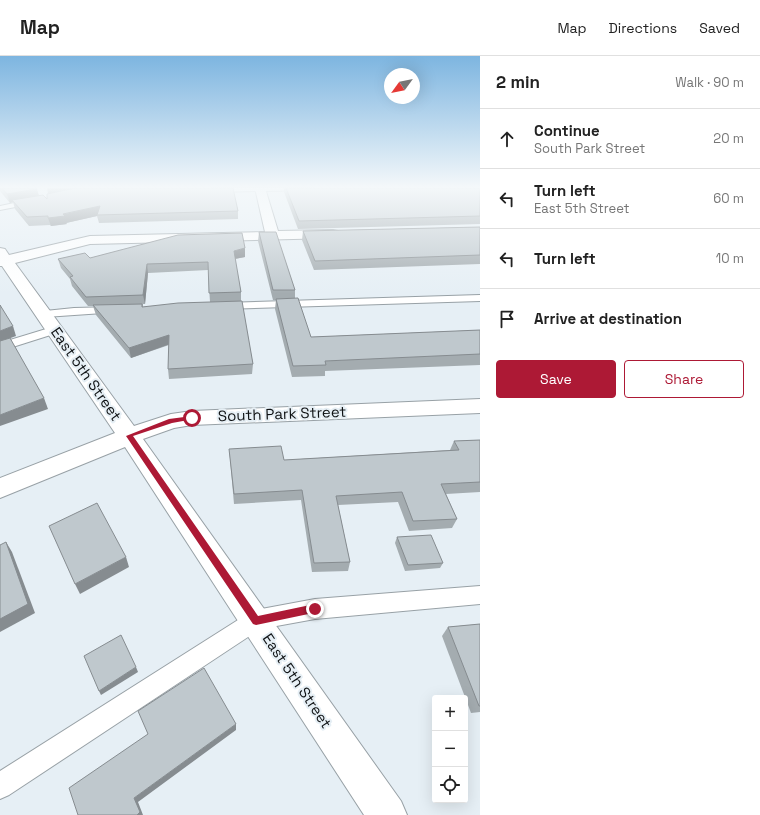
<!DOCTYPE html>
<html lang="en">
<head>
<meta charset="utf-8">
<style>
	:root { --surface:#fff; --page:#f2f2f2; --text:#222; --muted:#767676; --line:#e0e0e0; --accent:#ad1935 }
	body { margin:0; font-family:"Space Grotesk",sans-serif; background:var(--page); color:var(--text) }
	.controls { position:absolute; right:12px; bottom:12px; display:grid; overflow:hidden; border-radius:4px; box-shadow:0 4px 16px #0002 }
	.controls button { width:36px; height:36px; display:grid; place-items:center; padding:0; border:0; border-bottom:1px solid var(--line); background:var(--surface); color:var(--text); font:20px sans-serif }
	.compass { position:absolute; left:384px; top:12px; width:36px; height:36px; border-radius:50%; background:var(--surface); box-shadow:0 4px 16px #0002; rotate:237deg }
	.stop { position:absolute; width:12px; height:12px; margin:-9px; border:3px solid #ad1935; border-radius:50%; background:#fff }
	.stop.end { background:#ad1935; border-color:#fff; box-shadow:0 1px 4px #0008 }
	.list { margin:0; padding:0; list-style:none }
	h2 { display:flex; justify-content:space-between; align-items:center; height:52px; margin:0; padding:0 16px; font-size:17px }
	h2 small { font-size:13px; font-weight:400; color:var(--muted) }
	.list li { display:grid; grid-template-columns:26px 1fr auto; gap:12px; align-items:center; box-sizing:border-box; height:60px; padding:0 16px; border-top:1px solid var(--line) }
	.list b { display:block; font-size:15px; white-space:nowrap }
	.list p { margin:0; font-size:13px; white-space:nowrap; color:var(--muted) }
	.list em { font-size:13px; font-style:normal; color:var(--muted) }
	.actions { display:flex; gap:8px; padding:12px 16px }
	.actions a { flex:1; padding:9px 0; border:1px solid var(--accent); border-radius:4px; text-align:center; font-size:14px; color:var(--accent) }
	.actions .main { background:var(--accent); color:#fff }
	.icon { flex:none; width:22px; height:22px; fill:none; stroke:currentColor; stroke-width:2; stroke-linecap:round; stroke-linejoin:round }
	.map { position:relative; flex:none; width:480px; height:759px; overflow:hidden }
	header { display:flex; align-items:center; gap:24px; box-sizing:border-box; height:56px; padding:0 20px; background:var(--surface); border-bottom:1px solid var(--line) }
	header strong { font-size:19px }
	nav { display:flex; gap:22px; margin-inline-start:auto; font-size:14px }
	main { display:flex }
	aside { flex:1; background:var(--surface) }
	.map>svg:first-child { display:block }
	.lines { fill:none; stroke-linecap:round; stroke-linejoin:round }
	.lane-casing { stroke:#98a1a6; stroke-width:2 }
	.street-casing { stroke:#98a1a6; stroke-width:2 }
	.lane { fill:#fff; fill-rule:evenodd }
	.street { fill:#fff; fill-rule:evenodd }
	.wall { fill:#a4acb0; fill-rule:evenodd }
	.shaded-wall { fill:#868c90 }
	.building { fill:#bfc8cd; stroke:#868c90 }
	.route { fill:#ad1935 }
	.labels { text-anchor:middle; stroke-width:4; stroke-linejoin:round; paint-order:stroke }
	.street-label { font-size:15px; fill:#0f1214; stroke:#e6eff5 }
</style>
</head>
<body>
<header>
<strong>Map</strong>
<nav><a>Map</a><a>Directions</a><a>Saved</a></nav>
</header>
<main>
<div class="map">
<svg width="480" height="759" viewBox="0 0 480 759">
	<rect width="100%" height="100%" fill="#e6eff5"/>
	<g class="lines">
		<g class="lane-casing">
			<g id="lane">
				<polygon points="213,132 313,132 309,134 214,136 210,134"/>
				<polygon points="33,143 36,143 36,147 0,154 0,150"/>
				<polygon points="480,239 480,245 224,253 218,250 224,247"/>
				<polygon points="114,251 118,252 120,254 118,256 45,261 41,260 39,258 41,256 45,255 74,252"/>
				<polygon points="56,270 60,272 62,274 60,276 0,295 0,287"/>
				<polygon points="480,530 480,548 315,563 260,573 9,739 0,743 0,715 249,557 256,554 315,543"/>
			</g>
		</g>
		<g class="street-casing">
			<polygon id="street" points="255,132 265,132 278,175 333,174 338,175 339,178 338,181 333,182 90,188 15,207 134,370 171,358 192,355 480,343 480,357 192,369 174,372 143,383 401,745 407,759 364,759 125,391 0,442 0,422 115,377 2,210 0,210 0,192 5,193 9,199 90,180 265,176"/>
		</g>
		<use href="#lane" class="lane"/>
		<use href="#street" class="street"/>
	</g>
	<g class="wall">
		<polygon points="0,132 36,132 39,139 47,143 48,138 47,132 233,132 238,155 238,163 99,167 97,160 66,167 67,168 51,170 50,169 29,170 15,153 13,146 10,147 0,135"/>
		<polygon points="284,132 480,132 480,168 298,173 284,136"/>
		<polygon points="480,171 480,208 314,214 302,184 303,175"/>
		<polygon points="259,176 295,234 295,243 311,281 480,274 480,309 325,315 325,320 292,321 275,253 276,244 273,244 258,185"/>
		<path d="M245 201 235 203 241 236V245L253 308 252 318 169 323 168 313 169 289 131 302 96 259 93 250H88L72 230 70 223 61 212 58 203 90 202ZM208 214 210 246 143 251V248H145L148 217Z"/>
		<polygon points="480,384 480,436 446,438 457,463 452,472 409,475 398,446 338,449 350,506 348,515 312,516 301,444 234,448 230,403 229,393 284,404 450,394 454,385"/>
		<polygon points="397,481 443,507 440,512 405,515 395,487"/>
		<polygon points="480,568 480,656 471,657 442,580 448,571"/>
	</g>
	<g class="shaded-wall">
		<polygon points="47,132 77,132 77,134 49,139"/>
		<polygon points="37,133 39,141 12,144 13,146 10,147 7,138"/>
		<polygon points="100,150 97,160 66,167 67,168 51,170 48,162"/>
		<polygon points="245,192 245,201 234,203 234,195"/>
		<polygon points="147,208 148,217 145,248 143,239"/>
		<polygon points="13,270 16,280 0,286 0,275"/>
		<polygon points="169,279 170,288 131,302 129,292"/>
		<polygon points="44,342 48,353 0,370 0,359"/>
		<polygon points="6,486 12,496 35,557 0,576 0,563"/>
		<polygon points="126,501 129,511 80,538 75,528"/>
		<polygon points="136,611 138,616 101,639 99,635"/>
		<polygon points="236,668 236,674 138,746 143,759 137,759 134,742"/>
	</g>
	<g class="building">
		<polygon points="2,132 36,132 37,133 7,138"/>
		<polygon points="75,132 233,132 238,155 97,159 100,150 63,158 65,160 48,162 48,160 27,161 12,144 43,139 47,143 47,138"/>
		<polygon points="286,132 480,132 480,160 299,165"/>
		<polygon points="480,171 480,199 315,205 303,175"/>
		<polygon points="259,176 276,176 295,234 273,234"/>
		<polygon points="242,177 245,192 234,195 241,236 209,237 208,206 147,208 143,239 86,241 70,221 73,220 58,203 85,197 90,202 178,179"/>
		<polygon points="298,242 311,281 480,274 480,298 325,305 326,309 293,310 276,243"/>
		<polygon points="242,245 253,308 168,313 169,279 129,292 93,249 142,248 142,251 178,247"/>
		<polygon points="0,249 13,270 0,275"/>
		<polygon points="10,282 44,342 0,359 0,285"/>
		<polygon points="480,384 480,426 441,428 457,463 413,465 402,436 336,440 350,506 314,507 302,434 234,438 229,393 281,390 284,404 459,394 454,385"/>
		<polygon points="97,447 126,501 75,528 49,470"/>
		<polygon points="431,479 443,507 408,509 397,481"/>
		<polygon points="6,486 28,548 0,563 0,489"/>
		<polygon points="480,568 480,650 479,650 448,571"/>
		<polygon points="121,579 136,611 99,635 84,600"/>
		<polygon points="204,612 236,668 134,742 140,756 137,759 78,759 69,732 148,678 138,655"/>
	</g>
	<linearGradient id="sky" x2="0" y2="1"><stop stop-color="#7db5e0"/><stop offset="0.55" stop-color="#f4f8fa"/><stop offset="1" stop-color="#f4f8fa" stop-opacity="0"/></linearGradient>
	<rect width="480" height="238" fill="url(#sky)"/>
	<polygon class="route" points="192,360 194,360 194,363 172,367 133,380 258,560 315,548 318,550 320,553 318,556 256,569 253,568 126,380 169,363"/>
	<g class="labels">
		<g class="street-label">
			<text transform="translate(86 318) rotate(55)" y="5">East 5th Street</text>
			<text transform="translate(282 358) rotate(-2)" y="5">South Park Street</text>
			<text transform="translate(297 625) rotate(56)" y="5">East 5th Street</text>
		</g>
	</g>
</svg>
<div class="controls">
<button>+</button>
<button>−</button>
<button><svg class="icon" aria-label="locate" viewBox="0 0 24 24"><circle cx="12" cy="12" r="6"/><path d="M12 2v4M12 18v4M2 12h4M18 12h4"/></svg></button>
</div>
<svg class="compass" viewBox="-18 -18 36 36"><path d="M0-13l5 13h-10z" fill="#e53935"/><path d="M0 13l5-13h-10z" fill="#767676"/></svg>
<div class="stop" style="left:192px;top:362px"></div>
<div class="stop end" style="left:315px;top:553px"></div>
</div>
<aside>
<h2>2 min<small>Walk · 90 m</small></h2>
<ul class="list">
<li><svg class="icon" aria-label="ahead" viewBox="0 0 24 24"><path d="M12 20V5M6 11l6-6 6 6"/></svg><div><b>Continue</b><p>South Park Street</p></div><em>20 m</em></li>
<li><svg class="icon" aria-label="left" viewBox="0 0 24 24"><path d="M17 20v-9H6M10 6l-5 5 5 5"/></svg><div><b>Turn left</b><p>East 5th Street</p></div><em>60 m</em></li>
<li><svg class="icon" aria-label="left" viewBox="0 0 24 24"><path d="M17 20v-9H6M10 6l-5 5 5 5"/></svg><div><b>Turn left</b></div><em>10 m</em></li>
<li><svg class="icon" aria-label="arrive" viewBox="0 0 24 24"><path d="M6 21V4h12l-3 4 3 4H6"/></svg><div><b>Arrive at destination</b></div></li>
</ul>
<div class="actions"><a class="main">Save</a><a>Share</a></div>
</aside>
</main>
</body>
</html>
